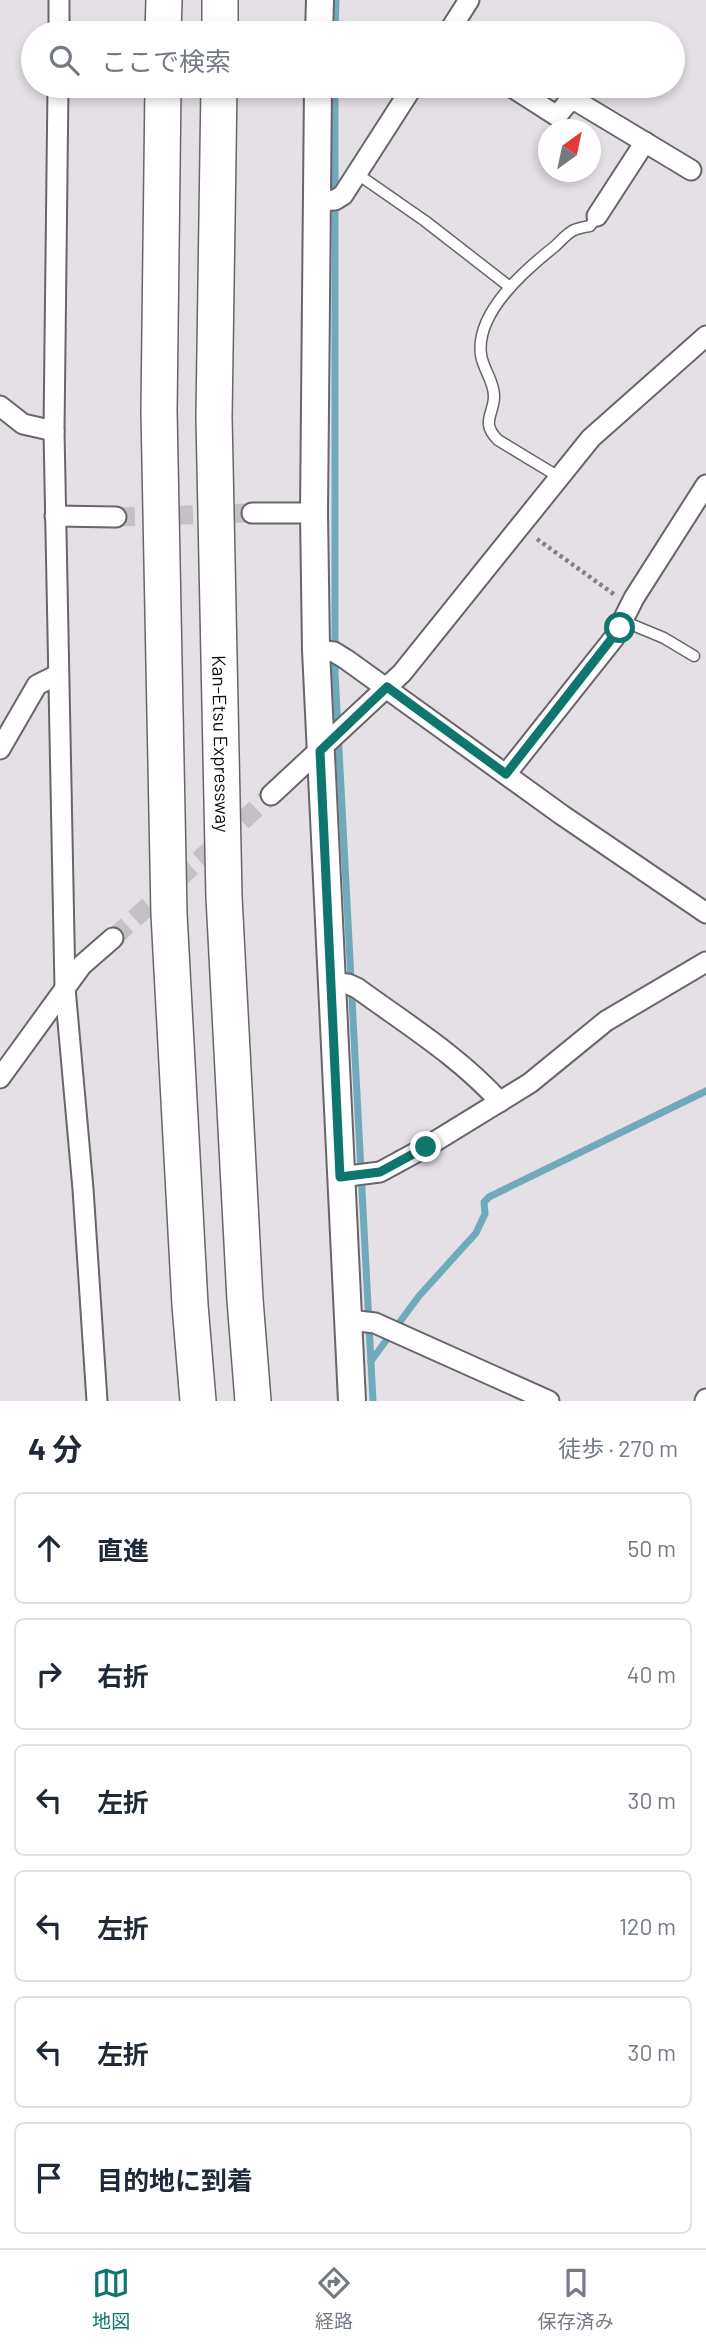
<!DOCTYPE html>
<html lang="ja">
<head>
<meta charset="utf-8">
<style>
	:root { --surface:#fff; --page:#f6f6f7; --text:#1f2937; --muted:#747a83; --line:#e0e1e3; --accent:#0f766e }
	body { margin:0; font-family:Barlow,"Noto Sans JP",sans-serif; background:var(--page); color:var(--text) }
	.compass { position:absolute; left:538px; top:119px; width:63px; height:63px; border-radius:50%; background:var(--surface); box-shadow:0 4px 10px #0003; rotate:33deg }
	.stop { position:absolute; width:21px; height:21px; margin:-16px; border:5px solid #0f766e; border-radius:50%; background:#fff }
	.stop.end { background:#0f766e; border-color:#fff; box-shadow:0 2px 7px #0008 }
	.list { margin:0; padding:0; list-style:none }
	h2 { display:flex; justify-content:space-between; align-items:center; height:91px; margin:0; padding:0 28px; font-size:30px }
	h2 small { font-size:23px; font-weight:400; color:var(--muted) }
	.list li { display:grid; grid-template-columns:46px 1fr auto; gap:21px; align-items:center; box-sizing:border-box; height:112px; margin:0 14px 14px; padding:0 14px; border:2px solid var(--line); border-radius:10px }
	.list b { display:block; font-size:26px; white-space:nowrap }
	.list em { font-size:23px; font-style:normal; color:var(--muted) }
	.icon { flex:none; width:38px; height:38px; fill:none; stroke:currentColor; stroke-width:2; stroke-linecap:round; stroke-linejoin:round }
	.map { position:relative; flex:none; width:706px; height:1401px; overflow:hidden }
	.search { position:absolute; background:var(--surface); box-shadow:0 4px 10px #0003; left:21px; right:21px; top:21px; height:77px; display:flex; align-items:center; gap:18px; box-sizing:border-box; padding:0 24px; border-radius:38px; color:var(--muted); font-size:26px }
	.sheet { height:847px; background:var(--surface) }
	nav { display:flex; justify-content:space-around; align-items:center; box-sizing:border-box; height:98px; border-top:2px solid var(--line); background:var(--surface); font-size:19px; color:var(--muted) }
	nav a { display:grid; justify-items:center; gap:4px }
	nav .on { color:var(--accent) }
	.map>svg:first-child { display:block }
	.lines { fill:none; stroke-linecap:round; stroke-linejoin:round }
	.stream { stroke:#6faabb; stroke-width:7 }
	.street-tunnel { stroke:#c4c0c6; stroke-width:19; stroke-dasharray:19 10; stroke-linecap:butt }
	.lane-casing { stroke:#69656b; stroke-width:13 }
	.street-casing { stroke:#69656b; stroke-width:23 }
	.secondary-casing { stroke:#69656b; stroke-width:30 }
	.highway-casing { stroke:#69656b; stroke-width:38 }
	.path { stroke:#828084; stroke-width:4.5; stroke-dasharray:3.5 3.5; stroke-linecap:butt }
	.lane { stroke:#fff; stroke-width:10 }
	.street { stroke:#fff; stroke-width:19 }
	.secondary { stroke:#fff; stroke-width:26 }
	.highway { stroke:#fff; stroke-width:35 }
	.route { stroke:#0f766e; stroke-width:9 }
	.labels { text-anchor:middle; stroke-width:7; stroke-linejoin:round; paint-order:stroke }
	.street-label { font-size:19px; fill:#0e0d0f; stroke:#e4e0e6 }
</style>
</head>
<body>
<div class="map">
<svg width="706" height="1401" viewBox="0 0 706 1401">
	<rect width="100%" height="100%" fill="#e4e0e6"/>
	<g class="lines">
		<g class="stream">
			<polyline points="335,33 336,0"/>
			<polyline points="335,86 335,673 373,1401"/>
			<polyline points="371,1361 419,1296 476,1233 485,1214 484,1202 489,1197 706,1091"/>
		</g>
		<g class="street-tunnel">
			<polyline points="116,517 252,513"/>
			<polyline points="113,938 271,795"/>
		</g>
		<g class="lane-casing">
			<g id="lane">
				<polyline points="356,173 425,221 510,287"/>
				<path d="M559 477 498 440C480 422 494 415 494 396 494 381 483 369 481 355 475 313 525 270 554 247 560 242 567 233 574 230 579 228 585 227 590 226L597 216"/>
				<polyline points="623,621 664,638 694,656"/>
			</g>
		</g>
		<g class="street-casing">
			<g id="street">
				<polyline points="59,33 59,0"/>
				<polyline points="448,33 469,0"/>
				<polyline points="58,86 54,431 65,988 83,1189 97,1401"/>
				<polyline points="510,86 557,116 569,101 578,102 691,170"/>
				<polyline points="316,201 335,200 343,195 413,86"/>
				<polyline points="597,216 645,142"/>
				<polyline points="0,406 23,424 54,431"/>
				<polyline points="252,513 314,513"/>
				<polyline points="55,516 116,517"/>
				<polyline points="316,650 334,652 347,660 562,815 706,913"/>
				<polyline points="0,749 37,685 57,675"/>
				<polyline points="506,774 614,638 634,598 706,485"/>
				<polyline points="271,795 402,673 591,438 706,336"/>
				<path d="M332 983 348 984 357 988C405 1023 460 1057 500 1102"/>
				<polyline points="0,1078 82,965 113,938"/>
				<polyline points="340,1177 380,1172 426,1147 530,1083 606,1021 706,962"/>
				<polyline points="346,1322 358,1321 375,1323 549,1401"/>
				<polyline points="705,1401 706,1399"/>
			</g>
		</g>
		<g class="secondary-casing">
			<g id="secondary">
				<polyline points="319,33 320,0"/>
				<polyline points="318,86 314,513 316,650 352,1401"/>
			</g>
		</g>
		<g class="highway-casing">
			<g id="highway">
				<polyline points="163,33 164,0"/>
				<polyline points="220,33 220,0"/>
				<polyline points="163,86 159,411 169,914 190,1305 198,1401"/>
				<path id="s1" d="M219 86 214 417 224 897 245 1300 253 1401"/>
			</g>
		</g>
		<polyline class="path" points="537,539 615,595"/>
		<use href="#lane" class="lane"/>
		<use href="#street" class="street"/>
		<use href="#secondary" class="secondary"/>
		<use href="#highway" class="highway"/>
	</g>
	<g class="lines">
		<polyline class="route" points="426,1147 380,1172 340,1177 320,751 387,687 506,774 620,628"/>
	</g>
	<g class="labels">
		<g class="street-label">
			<text dy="7" stroke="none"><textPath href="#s1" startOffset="658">Kan-Etsu Expressway</textPath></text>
		</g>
	</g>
</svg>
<svg class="compass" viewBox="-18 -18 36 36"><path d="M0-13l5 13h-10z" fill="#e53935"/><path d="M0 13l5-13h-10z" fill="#747a83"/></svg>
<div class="stop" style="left:620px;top:628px"></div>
<div class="stop end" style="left:426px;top:1147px"></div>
<div class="search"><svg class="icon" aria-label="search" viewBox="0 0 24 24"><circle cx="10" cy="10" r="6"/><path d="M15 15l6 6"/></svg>ここで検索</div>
</div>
<section class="sheet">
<h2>4 分<small>徒歩 · 270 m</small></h2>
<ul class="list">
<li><svg class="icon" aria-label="ahead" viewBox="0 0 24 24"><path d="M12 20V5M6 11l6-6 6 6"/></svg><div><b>直進</b></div><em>50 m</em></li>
<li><svg class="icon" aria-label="right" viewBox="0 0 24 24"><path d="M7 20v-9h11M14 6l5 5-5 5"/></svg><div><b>右折</b></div><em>40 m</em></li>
<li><svg class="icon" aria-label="left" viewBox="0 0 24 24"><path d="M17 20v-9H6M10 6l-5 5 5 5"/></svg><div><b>左折</b></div><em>30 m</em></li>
<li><svg class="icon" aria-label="left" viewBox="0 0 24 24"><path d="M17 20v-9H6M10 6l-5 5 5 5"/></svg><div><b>左折</b></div><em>120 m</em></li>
<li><svg class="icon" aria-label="left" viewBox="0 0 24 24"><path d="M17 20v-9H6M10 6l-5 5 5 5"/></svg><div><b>左折</b></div><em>30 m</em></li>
<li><svg class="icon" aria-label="arrive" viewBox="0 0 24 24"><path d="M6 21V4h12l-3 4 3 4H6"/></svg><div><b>目的地に到着</b></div></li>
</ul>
</section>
<nav>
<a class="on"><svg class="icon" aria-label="map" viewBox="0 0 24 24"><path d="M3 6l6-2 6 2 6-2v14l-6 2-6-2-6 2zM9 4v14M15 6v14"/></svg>地図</a>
<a><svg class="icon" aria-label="directions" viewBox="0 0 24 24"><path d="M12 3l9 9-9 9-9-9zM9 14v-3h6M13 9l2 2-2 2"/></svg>経路</a>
<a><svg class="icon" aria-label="saved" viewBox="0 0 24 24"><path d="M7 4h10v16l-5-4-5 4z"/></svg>保存済み</a>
</nav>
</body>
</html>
